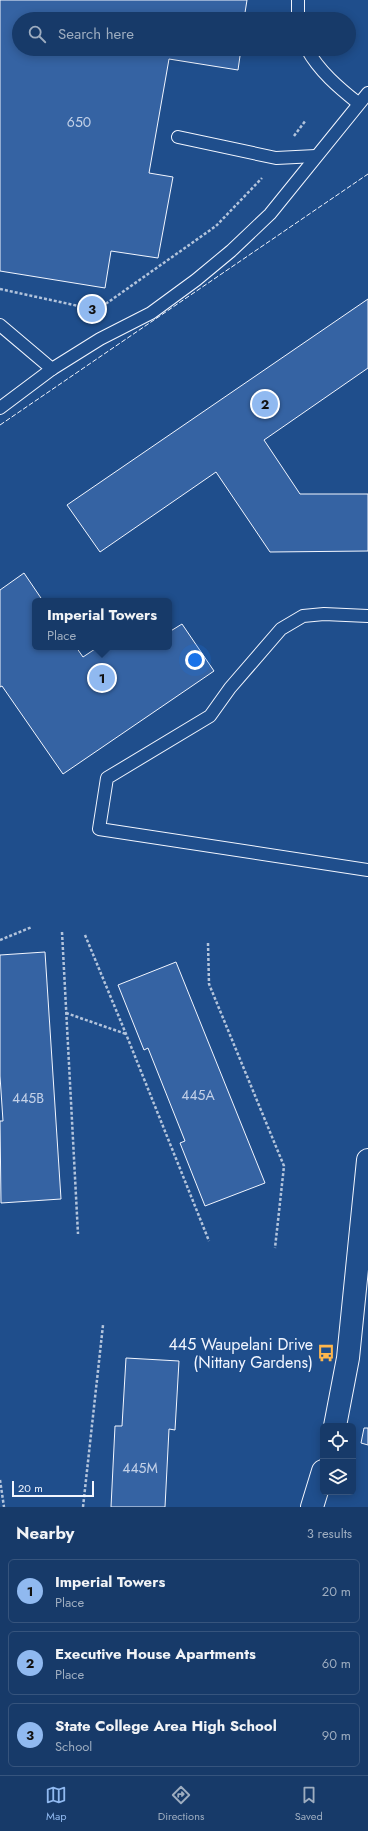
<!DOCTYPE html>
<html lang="en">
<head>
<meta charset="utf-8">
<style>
	:root { --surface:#173a69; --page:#244571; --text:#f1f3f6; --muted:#9eadc0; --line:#36547d; --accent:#90b9f0 }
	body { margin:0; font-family:Jost,sans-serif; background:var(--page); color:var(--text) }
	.controls { position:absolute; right:12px; bottom:12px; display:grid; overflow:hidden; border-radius:6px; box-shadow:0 2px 10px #0003 }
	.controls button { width:36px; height:36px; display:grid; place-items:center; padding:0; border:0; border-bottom:1px solid var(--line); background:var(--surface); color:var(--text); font:20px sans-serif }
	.scale { position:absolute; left:12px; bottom:10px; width:82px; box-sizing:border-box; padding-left:4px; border:2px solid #f2f6ff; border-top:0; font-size:11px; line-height:14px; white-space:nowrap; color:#f2f6ff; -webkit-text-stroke:3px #1f4e8c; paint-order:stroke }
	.you { position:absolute; left:195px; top:660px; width:14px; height:14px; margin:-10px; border:3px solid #fff; border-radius:50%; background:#1a73e8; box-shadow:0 0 0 6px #1a73e833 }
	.badge { display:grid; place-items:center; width:26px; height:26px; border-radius:50%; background:var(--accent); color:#111; font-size:13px; font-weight:700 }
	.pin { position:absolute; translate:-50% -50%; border:2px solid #fff; box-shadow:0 1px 4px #0006 }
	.popup { position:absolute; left:32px; top:598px; width:140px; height:52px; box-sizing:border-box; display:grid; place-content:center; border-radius:6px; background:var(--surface); filter:drop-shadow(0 1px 3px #0005); font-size:13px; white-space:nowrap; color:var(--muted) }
	.popup b { font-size:15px; color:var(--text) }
	.popup::after { content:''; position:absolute; left:50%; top:100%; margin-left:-8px; border:8px solid transparent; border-top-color:var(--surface) }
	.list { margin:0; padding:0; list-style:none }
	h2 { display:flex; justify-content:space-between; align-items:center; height:52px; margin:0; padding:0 16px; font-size:17px }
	h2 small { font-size:13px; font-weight:400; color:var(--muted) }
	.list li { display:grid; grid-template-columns:26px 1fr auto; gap:12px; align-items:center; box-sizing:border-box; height:64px; margin:0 8px 8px; padding:0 8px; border:1px solid var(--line); border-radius:6px }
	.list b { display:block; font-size:15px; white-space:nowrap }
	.list p { margin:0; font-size:13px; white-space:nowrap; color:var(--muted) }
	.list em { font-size:13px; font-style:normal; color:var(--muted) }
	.icon { flex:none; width:22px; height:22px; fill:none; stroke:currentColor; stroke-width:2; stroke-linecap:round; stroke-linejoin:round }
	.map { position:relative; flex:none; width:368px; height:1507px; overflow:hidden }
	.search { position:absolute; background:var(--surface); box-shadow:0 2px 10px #0003; left:12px; right:12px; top:12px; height:44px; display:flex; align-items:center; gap:10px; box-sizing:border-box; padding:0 14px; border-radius:22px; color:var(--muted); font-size:15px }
	.sheet { height:268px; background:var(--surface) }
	nav { display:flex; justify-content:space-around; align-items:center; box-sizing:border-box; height:56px; border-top:1px solid var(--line); background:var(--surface); font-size:11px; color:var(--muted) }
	nav a { display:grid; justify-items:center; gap:2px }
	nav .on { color:var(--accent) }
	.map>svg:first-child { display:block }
	.building { fill:#3563a3; stroke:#f2f6ff }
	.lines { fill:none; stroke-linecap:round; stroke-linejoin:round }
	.lane-casing { stroke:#f2f6ff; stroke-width:14 }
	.secondary-casing { stroke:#f2f6ff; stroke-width:24 }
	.path { stroke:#b3c4dc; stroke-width:2.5; stroke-dasharray:3 2; stroke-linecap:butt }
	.lane { stroke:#1f4e8c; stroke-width:12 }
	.secondary { stroke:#1f4e8c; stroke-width:22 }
	.fence { stroke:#f2f6ff; stroke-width:1; stroke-dasharray:5 2; stroke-linecap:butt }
	.labels { text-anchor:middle; stroke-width:3; stroke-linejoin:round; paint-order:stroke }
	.number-label { font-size:14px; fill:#c3d1e8 }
	.poi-label { font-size:16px; fill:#f2f6ff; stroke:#1f4e8c; text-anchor:end }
</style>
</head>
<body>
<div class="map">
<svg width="368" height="1507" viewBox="0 0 368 1507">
	<rect width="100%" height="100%" fill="#1f4e8c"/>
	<g class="building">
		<polygon points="0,0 247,0 244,19 19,19 19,49 241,49 238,70 169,59 149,173 173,177 158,258 111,251 105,288 0,271"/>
		<polygon points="368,299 368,368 264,440 300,494 368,494 368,551 270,552 216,472 100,552 67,505"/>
		<polygon points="24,573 43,601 35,601 35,647 76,647 83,657 98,647 169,647 169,632 182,624 214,671 63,774 2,686 0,687 0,590"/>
		<polygon points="45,952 61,1199 1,1203 0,1121 3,1121 0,1076 0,955"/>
		<polygon points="176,962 265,1183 205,1206 180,1143 185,1141 148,1048 144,1050 118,985"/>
		<polygon points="126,1358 179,1361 175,1430 169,1429 165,1507 111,1507 115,1426 122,1426"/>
		<polygon points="364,1428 368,1428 368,1445 361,1443"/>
	</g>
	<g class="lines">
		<g class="lane-casing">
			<g id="lane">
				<polyline points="298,19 298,0"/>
				<path d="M307 49C319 71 339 88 358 103"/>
				<polyline points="178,137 276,158 316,156"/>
				<polyline points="0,325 52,369"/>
				<polyline points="0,408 52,369 100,339 151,313 196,280 231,251 270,214 368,93"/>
				<polyline points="368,616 324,614 303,616 281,629 230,688 210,716 107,778 99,829 368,870"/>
			</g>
		</g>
		<g class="secondary-casing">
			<g id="secondary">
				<polyline points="335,1426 348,1358 368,1160"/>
				<polyline points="312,1507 323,1471"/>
			</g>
		</g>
		<g class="path">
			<polyline points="294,136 306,120"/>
			<polyline points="0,289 97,310 216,226 262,178"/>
			<polyline points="62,932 78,1234"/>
			<polyline points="85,935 126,1034 209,1241"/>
			<polyline points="0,940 32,927"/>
			<polyline points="208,943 209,984 284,1166 275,1248"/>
			<polyline points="66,1013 126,1034"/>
			<polyline points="0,1480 4,1507"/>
			<polyline points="83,1507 103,1325"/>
		</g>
		<use href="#lane" class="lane"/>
		<use href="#secondary" class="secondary"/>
		<polyline class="fence" points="0,425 368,174"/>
	</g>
	<defs>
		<g id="bus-bare" transform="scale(1.38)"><path d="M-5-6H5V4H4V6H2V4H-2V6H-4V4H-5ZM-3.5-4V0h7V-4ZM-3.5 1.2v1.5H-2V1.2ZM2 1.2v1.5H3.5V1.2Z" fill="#ffb74d" stroke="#1f4e8c" stroke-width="2.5" paint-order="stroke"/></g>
	</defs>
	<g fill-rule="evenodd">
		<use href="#bus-bare" x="326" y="1353"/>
	</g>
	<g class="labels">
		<g class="number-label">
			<text x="79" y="127">650</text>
			<text x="198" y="1100">445A</text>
			<text x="28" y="1103">445B</text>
			<text x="140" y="1473">445M</text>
		</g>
		<g class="poi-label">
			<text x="313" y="1350">445 Waupelani Drive<tspan x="313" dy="18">(Nittany Gardens)</tspan></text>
		</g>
	</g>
</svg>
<div class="controls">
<button><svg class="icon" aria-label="locate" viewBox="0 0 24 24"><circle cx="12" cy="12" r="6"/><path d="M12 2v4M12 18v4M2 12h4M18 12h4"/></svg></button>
<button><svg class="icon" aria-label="layers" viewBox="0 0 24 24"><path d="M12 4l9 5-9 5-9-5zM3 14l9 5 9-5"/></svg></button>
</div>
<div class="scale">20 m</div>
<div class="you"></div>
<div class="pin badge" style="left:102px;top:678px">1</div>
<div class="popup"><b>Imperial Towers</b>Place</div>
<div class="pin badge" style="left:265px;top:404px">2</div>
<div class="pin badge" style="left:92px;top:309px">3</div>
<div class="search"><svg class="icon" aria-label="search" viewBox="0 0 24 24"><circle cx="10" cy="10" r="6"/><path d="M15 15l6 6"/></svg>Search here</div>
</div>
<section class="sheet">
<h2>Nearby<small>3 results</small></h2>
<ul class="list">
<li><span class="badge">1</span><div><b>Imperial Towers</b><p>Place</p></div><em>20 m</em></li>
<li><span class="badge">2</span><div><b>Executive House Apartments</b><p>Place</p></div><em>60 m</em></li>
<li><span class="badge">3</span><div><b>State College Area High School</b><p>School</p></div><em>90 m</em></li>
</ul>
</section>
<nav>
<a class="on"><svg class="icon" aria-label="map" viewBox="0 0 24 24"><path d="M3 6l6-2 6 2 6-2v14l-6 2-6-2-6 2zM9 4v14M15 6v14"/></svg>Map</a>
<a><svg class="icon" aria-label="directions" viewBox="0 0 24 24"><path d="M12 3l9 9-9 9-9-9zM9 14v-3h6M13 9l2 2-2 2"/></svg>Directions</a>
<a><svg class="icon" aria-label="saved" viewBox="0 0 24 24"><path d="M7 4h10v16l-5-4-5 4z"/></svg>Saved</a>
</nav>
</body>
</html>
